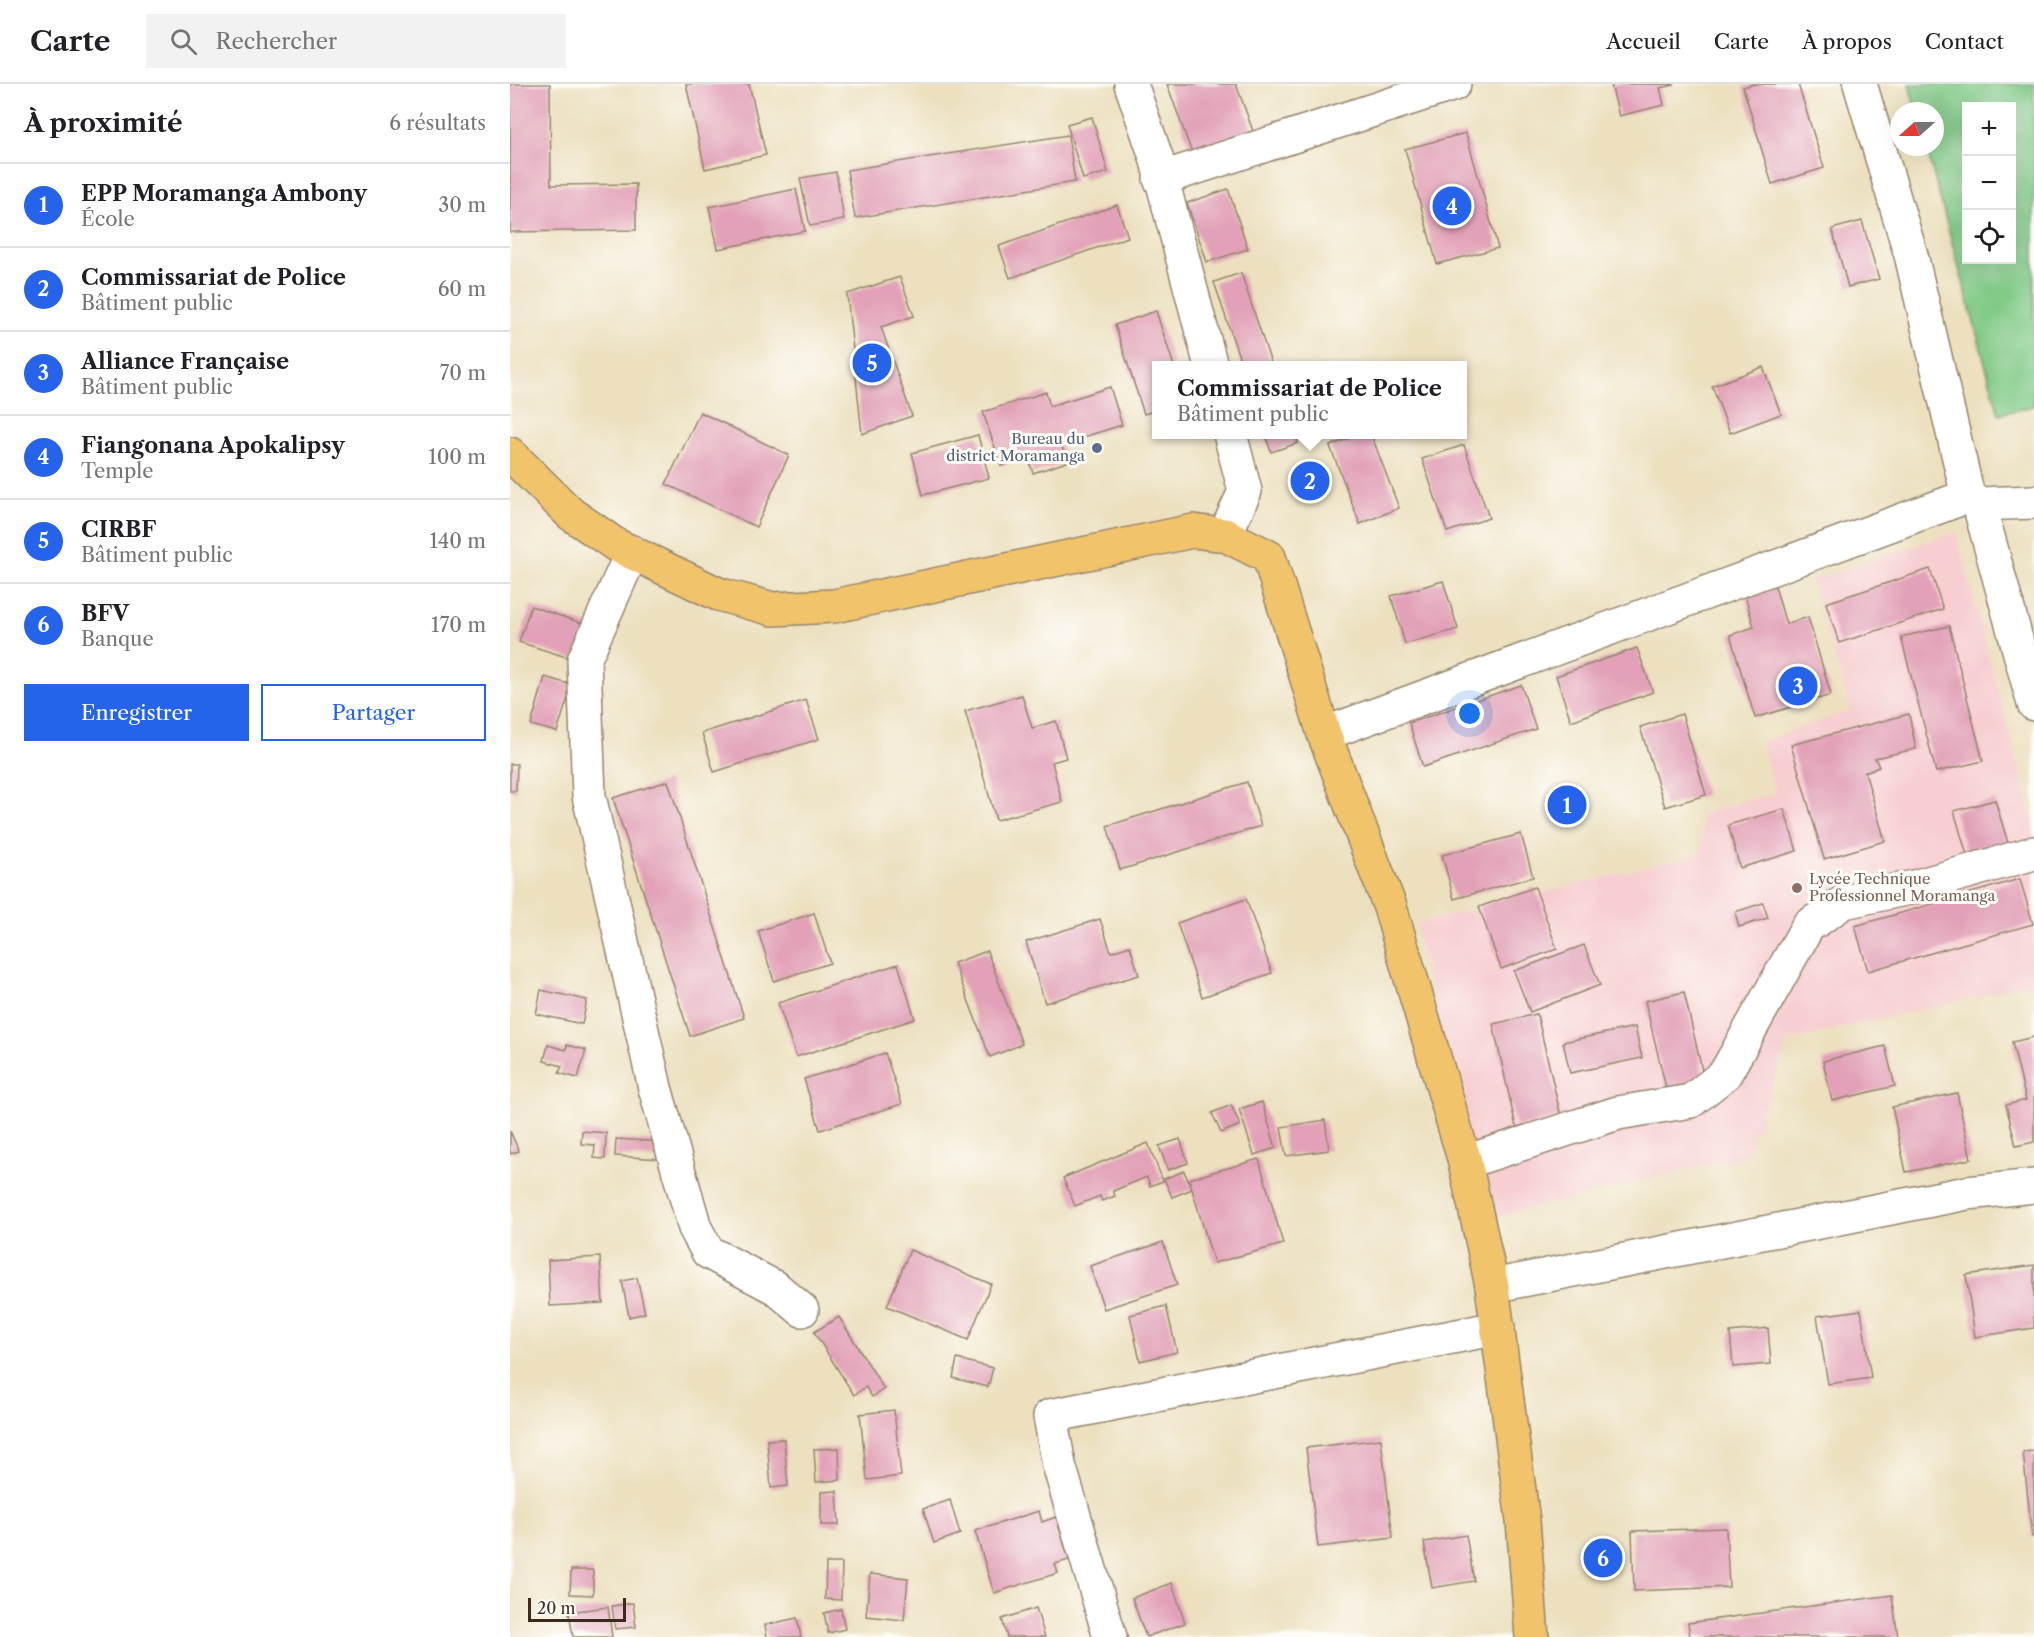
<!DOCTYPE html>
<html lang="fr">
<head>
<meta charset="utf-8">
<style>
	:root { --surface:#fff; --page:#f2f2f2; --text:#202124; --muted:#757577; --line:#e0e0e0; --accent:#2563eb }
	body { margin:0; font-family:"Libre Caslon Text",serif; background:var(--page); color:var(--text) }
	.controls { position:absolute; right:18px; top:18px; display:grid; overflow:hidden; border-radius:0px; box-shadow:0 6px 24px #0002 }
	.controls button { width:54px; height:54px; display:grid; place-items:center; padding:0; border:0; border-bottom:2px solid var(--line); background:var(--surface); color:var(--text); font:30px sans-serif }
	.compass { position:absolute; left:1380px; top:18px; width:54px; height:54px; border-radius:50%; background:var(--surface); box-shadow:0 6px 24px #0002; rotate:249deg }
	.scale { position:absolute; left:18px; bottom:15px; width:98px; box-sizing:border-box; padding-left:6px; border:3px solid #3b2a1e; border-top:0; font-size:16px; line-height:21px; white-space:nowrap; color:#3b2a1e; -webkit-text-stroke:4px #fdfcf7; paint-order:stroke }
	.you { position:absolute; left:960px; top:630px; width:21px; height:21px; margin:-15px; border:4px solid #fff; border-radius:50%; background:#1a73e8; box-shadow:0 0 0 9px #1a73e833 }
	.badge { display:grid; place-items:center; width:39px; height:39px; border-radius:50%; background:var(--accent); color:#fff; font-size:20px; font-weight:700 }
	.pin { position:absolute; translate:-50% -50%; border:3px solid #fff; box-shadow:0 2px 6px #0006 }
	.popup { position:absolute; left:642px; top:277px; width:315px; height:78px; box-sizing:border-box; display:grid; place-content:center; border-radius:0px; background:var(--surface); filter:drop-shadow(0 2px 4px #0005); font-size:20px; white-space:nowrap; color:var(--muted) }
	.popup b { font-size:22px; color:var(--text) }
	.popup::after { content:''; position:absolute; left:50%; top:100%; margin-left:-12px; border:12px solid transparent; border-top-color:var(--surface) }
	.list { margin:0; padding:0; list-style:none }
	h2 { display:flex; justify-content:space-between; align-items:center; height:78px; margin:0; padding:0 24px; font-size:26px }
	h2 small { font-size:20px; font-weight:400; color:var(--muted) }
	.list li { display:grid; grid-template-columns:39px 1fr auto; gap:18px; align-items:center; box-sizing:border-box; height:84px; padding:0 24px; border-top:2px solid var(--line) }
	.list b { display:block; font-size:22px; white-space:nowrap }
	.list p { margin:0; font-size:20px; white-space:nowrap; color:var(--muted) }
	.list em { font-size:20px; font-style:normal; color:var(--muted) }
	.actions { display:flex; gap:12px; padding:18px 24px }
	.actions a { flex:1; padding:14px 0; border:2px solid var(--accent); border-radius:0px; text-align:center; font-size:21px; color:var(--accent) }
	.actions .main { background:var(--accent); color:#fff }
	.icon { flex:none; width:33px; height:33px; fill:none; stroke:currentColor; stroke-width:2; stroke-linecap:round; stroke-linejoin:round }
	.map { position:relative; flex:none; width:1524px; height:1553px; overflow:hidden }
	header { display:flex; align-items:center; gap:36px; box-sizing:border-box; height:84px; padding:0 30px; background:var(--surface); border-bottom:2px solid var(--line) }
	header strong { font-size:28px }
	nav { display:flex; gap:33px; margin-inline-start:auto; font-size:21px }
	.search { width:420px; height:54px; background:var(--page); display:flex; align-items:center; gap:15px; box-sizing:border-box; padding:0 21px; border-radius:0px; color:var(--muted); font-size:22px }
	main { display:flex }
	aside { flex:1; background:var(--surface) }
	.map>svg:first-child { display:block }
	.built { fill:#f7cfd1 }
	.green { fill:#81ca87; stroke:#5e7a52; stroke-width:1.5; fill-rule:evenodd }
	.building { fill:#e2a1b8 }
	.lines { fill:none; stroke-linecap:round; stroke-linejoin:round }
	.street-casing { stroke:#94856e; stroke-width:36 }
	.primary-casing { stroke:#94856e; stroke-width:36 }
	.street { stroke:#fff; stroke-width:33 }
	.primary { stroke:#f1c36a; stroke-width:33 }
	.service-dot { fill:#5c6f8a; stroke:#fdfcf7; stroke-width:2 }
	.education-dot { fill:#8d6e63; stroke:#fdfcf7; stroke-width:2 }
	.labels { text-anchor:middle; stroke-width:6; stroke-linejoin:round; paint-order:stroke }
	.service-label { font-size:15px; fill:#4e5e75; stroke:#fdfcf7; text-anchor:end }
	.education-label { font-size:15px; fill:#785e54; stroke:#fdfcf7; text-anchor:start }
</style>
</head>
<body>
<header>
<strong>Carte</strong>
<div class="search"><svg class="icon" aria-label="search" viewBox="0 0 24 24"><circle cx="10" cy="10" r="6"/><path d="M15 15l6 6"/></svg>Rechercher</div>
<nav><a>Accueil</a><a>Carte</a><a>À propos</a><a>Contact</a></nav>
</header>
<main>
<aside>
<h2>À proximité<small>6 résultats</small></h2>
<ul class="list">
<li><span class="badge">1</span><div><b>EPP Moramanga Ambony</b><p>École</p></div><em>30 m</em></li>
<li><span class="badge">2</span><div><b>Commissariat de Police</b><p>Bâtiment public</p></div><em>60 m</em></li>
<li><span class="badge">3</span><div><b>Alliance Française</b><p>Bâtiment public</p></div><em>70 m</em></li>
<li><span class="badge">4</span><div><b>Fiangonana Apokalipsy</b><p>Temple</p></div><em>100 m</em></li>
<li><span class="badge">5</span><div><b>CIRBF</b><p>Bâtiment public</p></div><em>140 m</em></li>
<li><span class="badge">6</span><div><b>BFV</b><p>Banque</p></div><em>170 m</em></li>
</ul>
<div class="actions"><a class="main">Enregistrer</a><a>Partager</a></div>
</aside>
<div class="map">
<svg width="1524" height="1553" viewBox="0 0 1524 1553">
	<rect width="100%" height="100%" fill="#fdfcf7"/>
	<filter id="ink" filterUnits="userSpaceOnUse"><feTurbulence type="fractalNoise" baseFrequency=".0167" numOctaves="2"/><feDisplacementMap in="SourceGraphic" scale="12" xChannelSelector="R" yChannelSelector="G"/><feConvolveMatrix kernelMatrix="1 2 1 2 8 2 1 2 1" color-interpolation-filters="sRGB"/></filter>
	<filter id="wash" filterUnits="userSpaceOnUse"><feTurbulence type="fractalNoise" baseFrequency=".008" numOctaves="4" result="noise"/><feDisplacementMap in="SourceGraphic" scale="24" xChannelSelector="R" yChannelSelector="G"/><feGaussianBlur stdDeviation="1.35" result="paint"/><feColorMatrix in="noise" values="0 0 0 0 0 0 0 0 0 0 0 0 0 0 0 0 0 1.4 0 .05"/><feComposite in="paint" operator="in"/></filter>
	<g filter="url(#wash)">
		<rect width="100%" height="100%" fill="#ece0bf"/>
		<polygon class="built" points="1446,448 1524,743 1524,899 1278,957 1237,1071 968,1138 906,840 1193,769 1191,730 1265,709 1251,658 1341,626 1301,497"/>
		<path class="green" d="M1399 0H1524V322L1489 330 1416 63H1425V27H1406ZM1456 22H1502V176H1456Z"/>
		<g id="blocks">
			<g class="building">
				<polygon points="0,0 40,0 41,101 126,100 126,146 0,148"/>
				<polygon points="176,0 239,0 256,71 195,85"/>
				<polygon points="657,0 726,0 743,47 682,69"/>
				<polygon points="1101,0 1164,0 1164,1 1150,4 1154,21 1109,32"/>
				<polygon points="1244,0 1288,0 1314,84 1262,100 1233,3"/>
				<polygon points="582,33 598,88 573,95 557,40"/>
				<polygon points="956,49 988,164 927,180 895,65"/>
				<polygon points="558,51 565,98 345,134 337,86"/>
				<polygon points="326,88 334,136 300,142 290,94"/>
				<polygon points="286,105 295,147 208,165 199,123"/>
				<polygon points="718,105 738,165 697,178 677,119"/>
				<polygon points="607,121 618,153 500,194 489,162"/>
				<polygon points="1352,137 1369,195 1338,203 1322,145"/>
				<polygon points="731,189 762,282 732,282 704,198"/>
				<polygon points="390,193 404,232 371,243 402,332 352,350 337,210"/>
				<polygon points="646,227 664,282 647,282 647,326 634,330 605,241"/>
				<polygon points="1253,283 1271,330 1220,349 1202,302"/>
				<polygon points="600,303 612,341 551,360 557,378 523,389 518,373 491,382 473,328 536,308 540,322"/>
				<polygon points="190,328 279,371 246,443 156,400"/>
				<polygon points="755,350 785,350 788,359 761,368"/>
				<polygon points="850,350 861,350 889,424 850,440 820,362"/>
				<polygon points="468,351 479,394 413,411 402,369"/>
				<polygon points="954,361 979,434 937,448 912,375"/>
				<polygon points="1420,485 1433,525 1329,559 1316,519"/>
				<polygon points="933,497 948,545 895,560 881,512"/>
				<polygon points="1264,499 1276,540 1298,533 1321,611 1245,634 1220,551 1244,543 1234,508"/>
				<polygon points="21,522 80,542 69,577 9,558"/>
				<polygon points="1439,542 1473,677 1426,688 1391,553"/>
				<polygon points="1127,564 1143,608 1061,637 1046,592"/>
				<polygon points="35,593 62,601 47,648 21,641"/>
				<polygon points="1011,601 1026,645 913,683 899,639"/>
				<polygon points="512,611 522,644 546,637 556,674 542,678 552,718 486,736 455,627"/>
				<polygon points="296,616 309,655 204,688 192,649"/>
				<polygon points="1172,630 1196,711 1155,723 1130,643"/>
				<polygon points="1399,630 1406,665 1365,674 1369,683 1355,688 1375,757 1314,775 1281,661"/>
				<polygon points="0,680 7,680 6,707 0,707"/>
				<polygon points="158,697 234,934 180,952 103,714"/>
				<polygon points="737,698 751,742 610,786 597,742"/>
				<polygon points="1485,716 1498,759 1457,771 1444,727"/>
				<polygon points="1274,725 1287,767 1230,784 1218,741"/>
				<polygon points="1011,750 1023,793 944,815 932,771"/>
				<polygon points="1510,795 1523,840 1358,887 1345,842"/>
				<polygon points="1025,803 1047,865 991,885 969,823"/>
				<polygon points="736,815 762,889 692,913 667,839"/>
				<polygon points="1253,819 1258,834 1229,843 1225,828"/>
				<polygon points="304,829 320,879 264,897 248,847"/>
				<polygon points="590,835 601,868 620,862 629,891 535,919 516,858"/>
				<polygon points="1074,861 1090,901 1020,928 1004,887"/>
				<polygon points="477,867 512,960 480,973 444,879"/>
				<polygon points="388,880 405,935 286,973 268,919"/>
				<polygon points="31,906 77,916 72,940 26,930"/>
				<polygon points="1174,908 1195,999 1157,1008 1135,917"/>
				<polygon points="1027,930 1051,1033 1006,1043 983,940"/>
				<polygon points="1125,943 1132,974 1060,989 1053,958"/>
				<polygon points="1524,953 1524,1058 1506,1062 1496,1021 1516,1016 1502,958"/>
				<polygon points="38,961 56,966 57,961 76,966 68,994 49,989 52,982 34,977"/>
				<polygon points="1375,962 1385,1002 1322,1017 1313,977"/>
				<polygon points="375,969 392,1020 310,1046 294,995"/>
				<polygon points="1447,1009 1461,1075 1396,1088 1382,1023"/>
				<polygon points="752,1018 766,1064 744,1071 729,1025"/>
				<polygon points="721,1021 730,1041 711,1049 702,1029"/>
				<polygon points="815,1036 819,1066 776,1072 771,1043"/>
				<polygon points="0,1047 9,1067 0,1070"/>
				<polygon points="72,1047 96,1049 95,1075 84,1074 85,1061 71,1060"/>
				<polygon points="106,1055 152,1058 151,1075 105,1072"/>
				<polygon points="670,1055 678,1079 658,1086 649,1062"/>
				<polygon points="638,1059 653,1097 640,1102 637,1093 603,1107 605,1112 592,1117 590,1112 565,1122 553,1094"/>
				<polygon points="749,1075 773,1160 704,1179 679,1095"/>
				<polygon points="674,1087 682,1105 662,1113 654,1095"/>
				<polygon points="653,1158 667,1201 594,1225 580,1182"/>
				<polygon points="400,1166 481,1200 458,1256 377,1222"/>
				<polygon points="90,1173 93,1219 40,1222 38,1176"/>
				<polygon points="1524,1181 1524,1244 1465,1253 1456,1191"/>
				<polygon points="127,1194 135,1229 119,1233 112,1197"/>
				<polygon points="656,1222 667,1268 630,1277 620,1231"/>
				<polygon points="1351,1226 1361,1294 1318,1300 1307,1232"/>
				<polygon points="329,1233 374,1305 362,1313 356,1303 344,1311 304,1248"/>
				<polygon points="1258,1244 1261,1280 1223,1283 1220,1248"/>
				<polygon points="447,1275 483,1284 478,1303 443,1294"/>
				<polygon points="384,1326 391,1392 357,1396 350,1330"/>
				<polygon points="274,1355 278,1402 261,1404 257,1356"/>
				<polygon points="871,1355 883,1454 808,1463 796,1364"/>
				<polygon points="329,1364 330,1396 306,1398 304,1365"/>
				<polygon points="1524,1367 1524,1453 1522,1453 1513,1368"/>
				<polygon points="327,1407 329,1441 311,1441 311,1408"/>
				<polygon points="440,1416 450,1450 424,1459 413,1425"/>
				<polygon points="529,1427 532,1438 546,1433 559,1476 545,1480 548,1489 484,1509 465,1447"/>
				<polygon points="1216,1444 1219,1503 1124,1507 1122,1447"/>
				<polygon points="956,1451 964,1497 922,1504 914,1458"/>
				<polygon points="316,1479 332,1479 331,1516 315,1515"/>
				<polygon points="61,1486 83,1486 83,1511 60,1510"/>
				<polygon points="360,1490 398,1494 394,1536 356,1532"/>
				<polygon points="662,1499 675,1539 636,1553 622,1514"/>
				<polygon points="1382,1511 1388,1553 1180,1553 1178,1539"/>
				<polygon points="123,1519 126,1543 105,1545 102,1522"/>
				<polygon points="98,1523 102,1553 63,1553 59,1528"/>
				<polygon points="526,1524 535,1553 497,1553 492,1535"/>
				<polygon points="331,1525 335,1545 318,1549 314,1529"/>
				<polygon points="287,1534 291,1553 257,1553 255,1541"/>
			</g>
		</g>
	</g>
	<g filter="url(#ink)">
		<use href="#blocks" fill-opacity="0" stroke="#94856e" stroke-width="1.5"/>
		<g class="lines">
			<g class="street-casing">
				<g id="street">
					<polyline points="621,0 646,73 701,282"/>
					<polyline points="1350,0 1401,171 1458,412 1469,420 1524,620"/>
					<polyline points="650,95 944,0"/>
					<polyline points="1469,420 1524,418"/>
					<polyline points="715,451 735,407 720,350"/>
					<polyline points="122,468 74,576 79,712 145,1004 185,1144 198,1168 266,1204 292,1226"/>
					<polyline points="814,650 1458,412"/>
					<polyline points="955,1078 1108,1029 1181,1017 1215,990 1298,842 1334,818 1404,803 1524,769"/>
					<polyline points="982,1202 1457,1109 1524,1102"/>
					<polyline points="600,1553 549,1381 540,1332 988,1244"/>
				</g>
			</g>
			<g class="primary-casing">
				<polyline id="primary" points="0,370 61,430 106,461 208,510 263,525 324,522 683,447 715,451 759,473 814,650 880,823 955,1078 982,1202 1013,1437 1022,1553"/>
			</g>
			<use href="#street" class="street"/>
			<use href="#primary" class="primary"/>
		</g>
	</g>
	<circle class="service-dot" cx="587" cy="364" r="6"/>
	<circle class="education-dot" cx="1287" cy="804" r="6"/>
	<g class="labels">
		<g class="service-label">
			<text x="575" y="360">Bureau du<tspan x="575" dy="17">district Moramanga</tspan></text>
		</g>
		<g class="education-label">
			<text x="1299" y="800">Lycée Technique<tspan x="1299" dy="17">Professionnel Moramanga</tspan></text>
		</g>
	</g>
</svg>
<div class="controls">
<button>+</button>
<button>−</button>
<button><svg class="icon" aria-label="locate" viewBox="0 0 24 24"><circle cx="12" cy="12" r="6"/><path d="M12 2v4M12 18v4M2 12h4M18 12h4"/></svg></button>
</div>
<svg class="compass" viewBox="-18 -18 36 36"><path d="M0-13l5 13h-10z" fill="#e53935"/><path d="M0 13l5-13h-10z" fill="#757577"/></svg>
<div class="scale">20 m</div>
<div class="you"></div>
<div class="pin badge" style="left:1057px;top:721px">1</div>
<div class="pin badge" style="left:800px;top:397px">2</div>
<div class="popup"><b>Commissariat de Police</b>Bâtiment public</div>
<div class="pin badge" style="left:1288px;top:602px">3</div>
<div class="pin badge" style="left:942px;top:122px">4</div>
<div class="pin badge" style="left:362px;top:279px">5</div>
<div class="pin badge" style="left:1093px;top:1474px">6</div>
</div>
</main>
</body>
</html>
